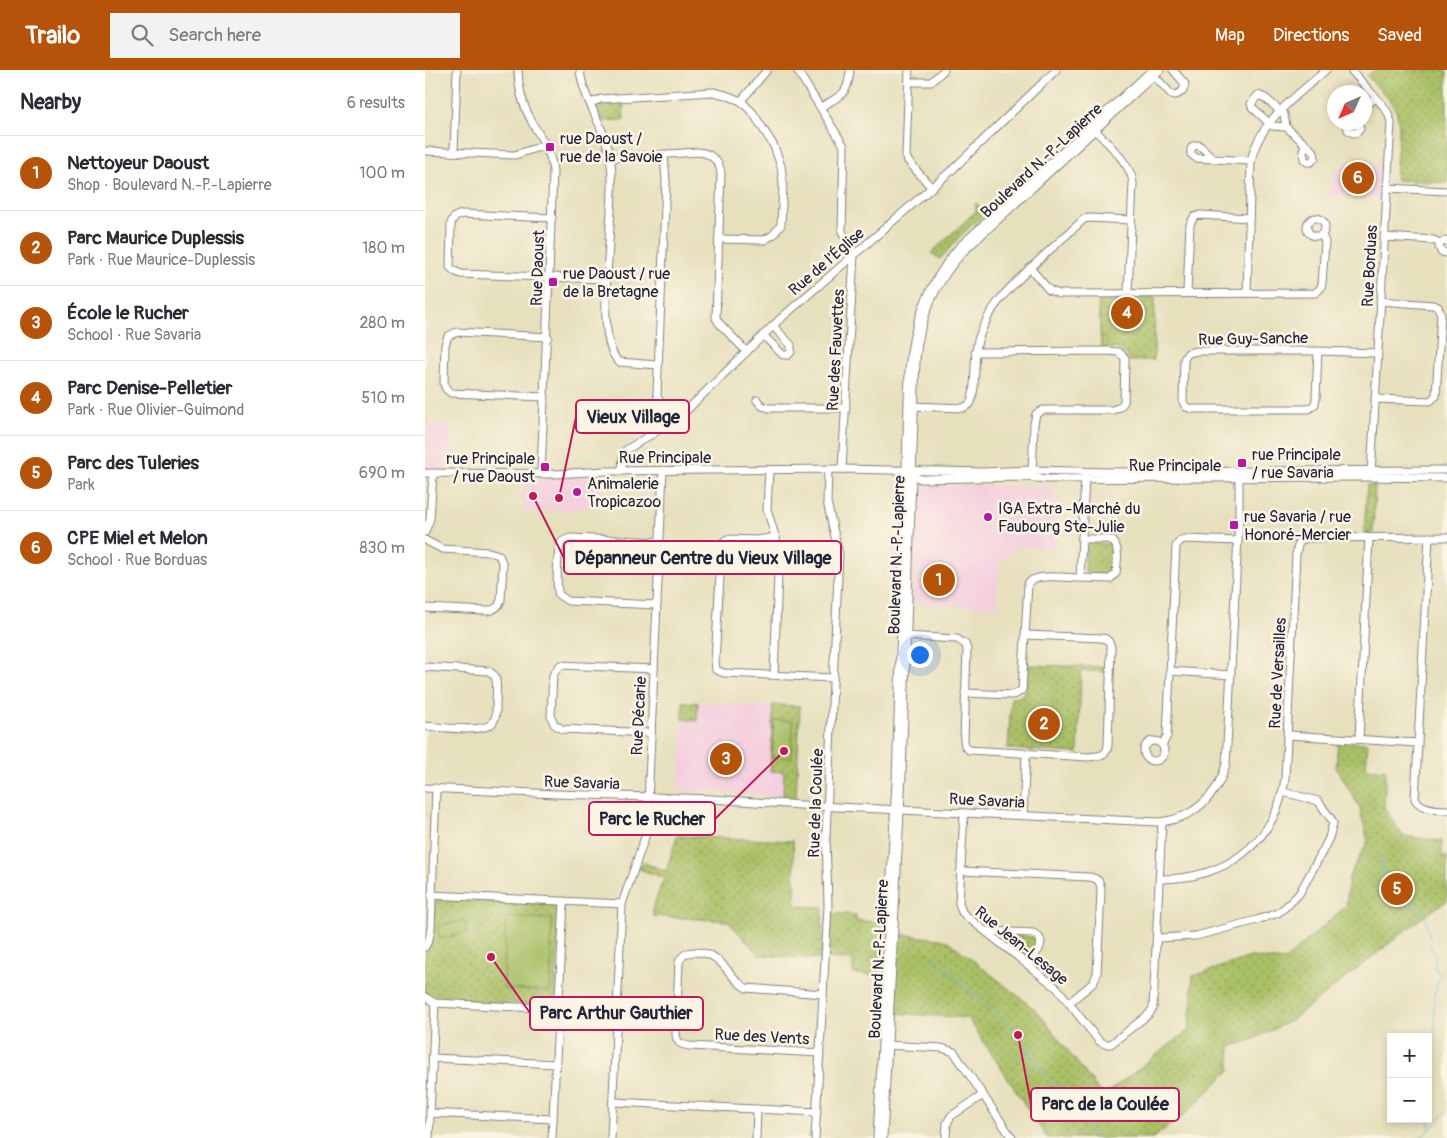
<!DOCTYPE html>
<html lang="en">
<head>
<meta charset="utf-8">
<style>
	:root { --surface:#fff; --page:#f2f2f3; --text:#2b2b33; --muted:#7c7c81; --line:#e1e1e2; --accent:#b45309 }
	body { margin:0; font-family:Pangolin,sans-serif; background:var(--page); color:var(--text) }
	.controls { position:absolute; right:15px; bottom:15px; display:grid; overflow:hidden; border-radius:0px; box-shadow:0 2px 8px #0003 }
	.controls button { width:45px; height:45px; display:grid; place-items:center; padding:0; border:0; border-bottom:1px solid var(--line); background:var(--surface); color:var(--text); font:25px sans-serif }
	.compass { position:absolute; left:902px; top:15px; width:45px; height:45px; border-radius:50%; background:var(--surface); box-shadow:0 2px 8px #0003; rotate:225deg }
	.you { position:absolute; left:494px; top:584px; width:18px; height:18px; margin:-12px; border:4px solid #fff; border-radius:50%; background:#1a73e8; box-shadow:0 0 0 8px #1a73e833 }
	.badge { display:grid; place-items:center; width:32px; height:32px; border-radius:50%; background:var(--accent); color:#fff; font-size:16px; font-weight:700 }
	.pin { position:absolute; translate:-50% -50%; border:2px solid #fff; box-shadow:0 1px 5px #0006 }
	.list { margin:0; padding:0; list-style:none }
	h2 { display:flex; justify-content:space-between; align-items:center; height:65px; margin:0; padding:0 20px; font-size:21px }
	h2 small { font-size:16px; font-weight:400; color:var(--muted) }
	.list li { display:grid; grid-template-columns:32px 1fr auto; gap:15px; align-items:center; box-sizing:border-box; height:75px; padding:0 20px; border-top:1px solid var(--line) }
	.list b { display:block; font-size:19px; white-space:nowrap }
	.list p { margin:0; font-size:16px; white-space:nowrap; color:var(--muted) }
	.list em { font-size:16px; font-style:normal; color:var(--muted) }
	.icon { flex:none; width:28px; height:28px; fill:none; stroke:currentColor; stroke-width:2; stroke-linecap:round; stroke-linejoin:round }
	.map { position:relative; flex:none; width:1022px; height:1068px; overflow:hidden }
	header { display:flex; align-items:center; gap:30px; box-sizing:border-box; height:70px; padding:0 25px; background:var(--accent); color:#fff }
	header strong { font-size:24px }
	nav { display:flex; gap:28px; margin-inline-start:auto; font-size:18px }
	.search { width:350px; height:45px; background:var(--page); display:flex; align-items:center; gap:12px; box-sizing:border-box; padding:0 18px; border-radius:0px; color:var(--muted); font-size:19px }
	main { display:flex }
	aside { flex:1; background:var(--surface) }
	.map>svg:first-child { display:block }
	.built { fill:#f4cfde }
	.green { fill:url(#green-dots); stroke:#667150 }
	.pitch { fill:#a9c065; stroke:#667150 }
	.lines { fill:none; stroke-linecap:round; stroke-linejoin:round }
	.stream { stroke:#5cb8da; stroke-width:1 }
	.minor-casing { stroke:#84817c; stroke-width:9 }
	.minor { stroke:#fff; stroke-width:7 }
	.poi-dot { fill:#b5179e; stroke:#fcf5e5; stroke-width:2 }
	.labels { text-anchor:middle; stroke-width:5; stroke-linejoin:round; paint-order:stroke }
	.poi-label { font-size:16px; fill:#22223b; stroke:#fcf5e5; text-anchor:start }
	.street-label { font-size:16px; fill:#22223b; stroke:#fcf5e5 }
	.leader { fill:none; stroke:#c2185b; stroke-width:2 }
	.callout-dot { fill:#c2185b; stroke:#fcf5e5; stroke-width:2 }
	.callout { fill:#fcf5e5; stroke:#c2185b; stroke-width:2 }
	.callout-label { font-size:18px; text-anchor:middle; font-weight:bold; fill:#22223b }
</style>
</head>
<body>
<header>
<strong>Trailo</strong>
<div class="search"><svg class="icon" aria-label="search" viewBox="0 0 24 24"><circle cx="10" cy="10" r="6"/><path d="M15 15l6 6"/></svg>Search here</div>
<nav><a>Map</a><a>Directions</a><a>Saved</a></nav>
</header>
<main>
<aside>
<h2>Nearby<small>6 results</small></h2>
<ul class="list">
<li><span class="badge">1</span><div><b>Nettoyeur Daoust</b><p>Shop · Boulevard N.-P.-Lapierre</p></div><em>100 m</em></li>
<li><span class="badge">2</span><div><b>Parc Maurice Duplessis</b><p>Park · Rue Maurice-Duplessis</p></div><em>180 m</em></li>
<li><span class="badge">3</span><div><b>École le Rucher</b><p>School · Rue Savaria</p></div><em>280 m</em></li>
<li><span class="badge">4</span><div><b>Parc Denise-Pelletier</b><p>Park · Rue Olivier-Guimond</p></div><em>510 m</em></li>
<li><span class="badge">5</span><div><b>Parc des Tuleries</b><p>Park</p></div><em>690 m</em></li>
<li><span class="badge">6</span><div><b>CPE Miel et Melon</b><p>School · Rue Borduas</p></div><em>830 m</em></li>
</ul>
</aside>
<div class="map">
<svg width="1022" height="1068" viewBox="0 0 1022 1068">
	<defs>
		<pattern id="green-dots" width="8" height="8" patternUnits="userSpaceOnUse" patternTransform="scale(1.25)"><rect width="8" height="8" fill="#a9c065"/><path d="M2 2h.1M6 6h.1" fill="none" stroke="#899c54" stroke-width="1.8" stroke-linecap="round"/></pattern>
	</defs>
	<rect width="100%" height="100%" fill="#fcf5e5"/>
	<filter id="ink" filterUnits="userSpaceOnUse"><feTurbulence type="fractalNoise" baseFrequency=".02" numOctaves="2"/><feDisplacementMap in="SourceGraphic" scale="10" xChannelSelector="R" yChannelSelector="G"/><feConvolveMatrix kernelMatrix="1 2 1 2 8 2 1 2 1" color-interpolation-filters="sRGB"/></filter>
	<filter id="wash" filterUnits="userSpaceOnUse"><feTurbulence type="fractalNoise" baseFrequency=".0096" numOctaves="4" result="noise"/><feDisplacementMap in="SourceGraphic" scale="20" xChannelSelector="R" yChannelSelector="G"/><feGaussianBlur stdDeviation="1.12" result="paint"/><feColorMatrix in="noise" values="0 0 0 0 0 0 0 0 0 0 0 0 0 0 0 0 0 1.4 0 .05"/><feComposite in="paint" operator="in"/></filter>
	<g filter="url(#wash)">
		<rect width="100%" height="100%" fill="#e7e0bd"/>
		<g class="built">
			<polygon points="927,93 958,94 956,128 904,126 904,121 916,95"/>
			<polygon points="0,355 26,355 24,399 0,399"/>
			<polygon points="163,405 178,405 177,434 144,440 99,442 100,408 141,408"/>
			<polygon points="497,416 630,416 629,478 592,477 574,494 572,537 487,534 492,425"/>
			<polygon points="258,632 348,636 345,701 359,702 358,729 348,726 293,721 254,722"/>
		</g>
		<g class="green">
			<path d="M949 0H1022V113L971 110C968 89 980 58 970 39 964 27 951 16 942 6Z"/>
			<polygon points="198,31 199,50 178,51 173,40 174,35 178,33"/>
			<polygon points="551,133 560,143 536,165 515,189 506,183 551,141"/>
			<path d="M673 227H730L729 290 704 291C700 276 688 278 676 278Z"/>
			<polygon points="942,415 950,415 948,464 939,464"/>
			<path d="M665 473 686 474C691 482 690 498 685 505H664L660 502 661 477Z"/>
			<polygon points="603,595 682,597 682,602 656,601 653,683 583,679 586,628 594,627 600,621"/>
			<polygon points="258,632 273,633 272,651 258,649"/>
			<polygon points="348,635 375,636 371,729 358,729 359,702 345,701"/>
			<polygon points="913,672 943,673 941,698 961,700 959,737 978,766 1017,771 1017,787 1022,786 1022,831 1003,843 867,950 827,970 805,977 805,1000 759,1045 728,1068 622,1068 543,948 469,943 473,864 515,869 525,872 612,941 678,1026 764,960 768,906 826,887 859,891 921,836 924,806 943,771 934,736 911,697"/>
			<polygon points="252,766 368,771 371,836 398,837 396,889 334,885 303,851 228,846 228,837 239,808 214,799 217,792 241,801"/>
			<polygon points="13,830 127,834 133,837 135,842 130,930 127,934 123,935 9,929 0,923 0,882 3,877 10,834"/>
			<polygon points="406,843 431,845 431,851 457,852 454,906 428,904 428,890 403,888"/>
			<polygon points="581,865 608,867 611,869 613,873 605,884 599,887 580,872 578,868"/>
		</g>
		<g class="pitch">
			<polygon points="349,650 368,651 366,688 347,687"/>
			<polygon points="81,847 127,849 125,921 79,919"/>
			<polygon points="39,850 42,862 15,869 12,857"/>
		</g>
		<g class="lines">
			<g class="stream">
				<polyline points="955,787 960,804 968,819 1000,844 1005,868"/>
				<polyline points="509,887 541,917 579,949 602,976 622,1006 633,1017 648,1043 664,1058 671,1068"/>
				<path d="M1003 1034 1006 973C1007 969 1009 966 1010 962 1010 945 1006 921 1016 906L1009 896 1011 889 1005 874"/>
				<polyline points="1003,1049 1005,1058"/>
				<polyline points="995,1068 1006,1059 1022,1041"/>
			</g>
		</g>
	</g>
	<g filter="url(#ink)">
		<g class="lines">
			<g class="minor-casing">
				<g id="minor">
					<path d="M93 0C93 18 98 36 107 52 116 69 127 83 128 102L116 404"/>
					<path d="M155 0C158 28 176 51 183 78 191 106 185 144 184 173 183 201 173 273 194 292L233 295"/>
					<path d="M372 0 419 76 417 161C420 170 428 174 429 185L417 399"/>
					<polyline points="484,0 481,86 483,91 506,117"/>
					<polyline points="926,0 959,37 963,43 966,52 946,404"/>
					<polyline points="726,2 746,24 751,25 758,21 760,14 748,0"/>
					<polyline points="484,12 506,12 519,0"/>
					<polyline points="316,31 342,0"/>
					<polyline points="165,33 176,29 288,22 301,25 316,31 328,43 349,76 356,96 358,114 356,155 348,165 339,170 294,169"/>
					<path d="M396 37C416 25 423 26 425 0"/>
					<polyline points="939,38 951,27"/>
					<polyline points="924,52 922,56 923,60 928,63 932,62 935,59 933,52"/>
					<polyline points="861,57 859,44 840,28 833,25 826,34 827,37 847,56 861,57 889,82 890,88 886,92 882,92 879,89 878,80 880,75"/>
					<path d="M668 58C682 73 706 93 708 113L703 223"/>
					<polyline points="0,81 90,85 120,75"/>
					<polyline points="29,82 32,0"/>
					<polyline points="239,84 241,112 232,324 233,328 247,351"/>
					<polyline points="787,87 774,75 768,76 766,79 766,84 771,88 826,91"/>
					<path d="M185 88 273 82C286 83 295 91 296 104L291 248 294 253 322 282"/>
					<polyline points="962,118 1022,121"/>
					<circle cx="891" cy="157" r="9"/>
					<path d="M127 148 38 144C32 145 27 147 26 154L25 197 29 201 36 204 182 209"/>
					<polyline points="959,167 1008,170 1015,173"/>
					<polyline points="1022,171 1016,172 1014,177 1016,182 1022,183"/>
					<polyline points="605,198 624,220 634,224 890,223 895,219 897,214 900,172 897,165"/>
					<polyline points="762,223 765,154 769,147 775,145 824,148"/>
					<path d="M822 223 826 91C833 52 873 25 901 0"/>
					<polyline points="338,265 358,285 363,285 366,282 366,275 348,256"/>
					<polyline points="893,281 891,328 890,334 884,339 767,339 761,337 758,332 759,289 763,283 772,281 893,281 952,283"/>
					<polyline points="550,282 682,281 694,282 700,288 699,332 695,337 688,340 618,340 611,344 609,354 607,405"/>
					<polyline points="120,327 26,323 21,319 19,314 20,275 23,266 32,262 123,267"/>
					<polyline points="950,329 1005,331 1011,326 1016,244 1013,237 1008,235 955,231"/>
					<polyline points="332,330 337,336 344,338 421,338"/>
					<path d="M487 336 538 338 545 334C552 321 548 288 553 270 565 234 586 216 613 191 628 177 644 163 659 149L664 148 706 150"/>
					<polyline points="344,400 342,439 354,479 349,605"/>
					<polyline points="197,401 198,385 201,380 237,358 260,342 354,250 527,100 631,0"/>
					<polyline points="0,403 130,404 180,401 417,399 558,402 607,400 686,402 1022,400"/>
					<polyline points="483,404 496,409 599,407 623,409 937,407 1022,408"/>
					<polyline points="0,462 5,449 8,403"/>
					<polyline points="351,467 331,470 302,469 297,473 290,591 291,600 299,603 408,608"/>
					<path d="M1004 467 990 729C995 738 1011 740 1022 740"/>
					<path d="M0 470 17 479 64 482 74 485 78 495 76 530C74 537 70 540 62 541L0 538"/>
					<path d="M655 508 685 509 691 503C692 493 695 479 688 471L682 469H657"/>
					<path d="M232 535 143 531 134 525C131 518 132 480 136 473 138 470 142 469 146 468L235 472"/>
					<path d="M479 566 532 569 540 574 542 579 539 670 540 676 544 680 664 687 678 685 682 680 683 675 686 578C685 572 682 568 676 568L601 565"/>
					<path d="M0 597 64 601 70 606C73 615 71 624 71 633 71 639 72 647 68 652 61 664 14 657 0 656"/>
					<polyline points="745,601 806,605"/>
					<path d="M540 623 586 625 591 624 597 620 603 513C612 503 642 508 655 508L660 406"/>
					<polyline points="226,663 137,659 129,654 126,646 128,605 135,595 229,599"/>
					<polyline points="863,665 992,673"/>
					<polyline points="934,669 944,468"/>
					<circle cx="729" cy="681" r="10"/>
					<polyline points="737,675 742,666 751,476 755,471 760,469 813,471"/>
					<path d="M0 718 131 724 287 729 391 736 733 752C767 750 793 726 801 694L814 449V401"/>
					<polyline points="539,743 534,833 537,842 541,846 632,918 674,971 680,974 686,974 724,944 728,938 737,752"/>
					<polyline points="598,745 601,684"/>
					<path d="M536 801 664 807C673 808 676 812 676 822L672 904 668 913 644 933"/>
					<path d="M735 809C799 809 850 775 860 709L871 484 874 472 882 468 1022 467"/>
					<polyline points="6,825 197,834"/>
					<path d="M561 861 608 863C625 871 610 885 602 894"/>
					<polyline points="733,868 771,866 832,850 853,843 864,834 874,824 897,782 904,768 908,753 906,749 893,731 858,722"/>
					<polyline points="0,877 4,869 6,859 11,718"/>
					<polyline points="0,927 10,933 134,939"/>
					<polyline points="460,975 517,978 529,982 587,1068"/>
					<path d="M394 983 265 976C258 975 252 974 251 965L254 892C258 884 262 882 270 882 299 883 300 905 321 918L398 924"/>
					<polyline points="8,988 131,994"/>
					<polyline points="188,1032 392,1042"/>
					<polyline points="5,1043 128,1049"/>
					<polyline points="4,1068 10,933"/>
					<polyline points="127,1068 139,831"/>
					<polyline points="186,1068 197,834 220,767 222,755 238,400"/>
					<polyline points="331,1068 332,1039"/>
					<polyline points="390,1068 403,836 401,765 414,484 402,432 403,400"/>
					<path d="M452 1068 471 712 484 300C487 254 504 213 534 177L727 0"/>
					<path d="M458 1068 477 704 491 289C494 249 511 211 538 182L735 0"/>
					<polyline points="521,1068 522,1053 526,1046 558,1025"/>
				</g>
			</g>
			<use href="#minor" class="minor"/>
		</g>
	</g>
	<g class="poi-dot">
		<rect x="120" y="72" width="10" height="10" rx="2.5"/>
		<rect x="123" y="207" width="10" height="10" rx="2.5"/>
		<rect x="812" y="388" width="10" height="10" rx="2.5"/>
		<rect x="115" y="392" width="10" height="10" rx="2.5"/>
		<circle cx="152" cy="422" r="5"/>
		<circle cx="563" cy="447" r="5"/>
		<rect x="804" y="450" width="10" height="10" rx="2.5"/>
	</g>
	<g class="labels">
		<g class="poi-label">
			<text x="135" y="74">rue Daoust /<tspan x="135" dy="18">rue de la Savoie</tspan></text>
			<text x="138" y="209">rue Daoust / rue<tspan x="138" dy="18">de la Bretagne</tspan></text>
			<text x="827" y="390">rue Principale<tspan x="827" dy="18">/ rue Savaria</tspan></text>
			<text x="110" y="394" text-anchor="end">rue Principale<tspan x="110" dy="18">/ rue Daoust</tspan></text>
			<text x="162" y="419">Animalerie<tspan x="162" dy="18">Tropicazoo</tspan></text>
			<text x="573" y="444">IGA Extra -Marché du<tspan x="573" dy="18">Faubourg Ste-Julie</tspan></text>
			<text x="819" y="452">rue Savaria / rue<tspan x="819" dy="18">Honoré-Mercier</tspan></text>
		</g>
		<g class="street-label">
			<text transform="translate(616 90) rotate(-43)" y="6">Boulevard N.-P.-Lapierre</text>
			<text transform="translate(401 191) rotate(-41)" y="6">Rue de l'Église</text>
			<text transform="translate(944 196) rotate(-87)" y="6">Rue Borduas</text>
			<text transform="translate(112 198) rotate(-88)" y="6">Rue Daoust</text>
			<text transform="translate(828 268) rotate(-1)" y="6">Rue Guy-Sanche</text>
			<text transform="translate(410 280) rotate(-87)" y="6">Rue des Fauvettes</text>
			<text x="240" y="393">Rue Principale</text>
			<text x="750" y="401">Rue Principale</text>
			<text transform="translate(471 485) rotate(-88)" y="6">Boulevard N.-P.-Lapierre</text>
			<text transform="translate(852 603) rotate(-87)" y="6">Rue de Versailles</text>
			<text transform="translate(213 646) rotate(-87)" y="6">Rue Décarie</text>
			<text transform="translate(157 712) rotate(2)" y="6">Rue Savaria</text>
			<text transform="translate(562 730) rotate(3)" y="6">Rue Savaria</text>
			<text transform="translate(390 733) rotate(-88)" y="6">Rue de la Coulée</text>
			<text transform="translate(597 875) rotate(39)" y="6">Rue Jean-Lesage</text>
			<text transform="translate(453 889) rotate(-87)" y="6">Boulevard N.-P.-Lapierre</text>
			<text transform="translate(337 966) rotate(3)" y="6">Rue des Vents</text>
		</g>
	</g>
	<path class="leader" d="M134 428L151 347M108 426L139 488M359 681L290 749M66 887L105 943M593 965L606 1034"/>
	<g class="callout-dot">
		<circle cx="134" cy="428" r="5"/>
		<circle cx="108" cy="426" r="5"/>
		<circle cx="359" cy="681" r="5"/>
		<circle cx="66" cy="887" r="5"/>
		<circle cx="593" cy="965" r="5"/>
	</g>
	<g class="callout">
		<rect x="151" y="330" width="113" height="33" rx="5"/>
		<rect x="139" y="471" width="277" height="33" rx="5"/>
		<rect x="164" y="732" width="126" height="33" rx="5"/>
		<rect x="105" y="927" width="173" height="33" rx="5"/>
		<rect x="606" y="1018" width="148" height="33" rx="5"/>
	</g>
	<g class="callout-label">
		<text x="208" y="353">Vieux Village</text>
		<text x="278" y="494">Dépanneur Centre du Vieux Village</text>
		<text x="227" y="755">Parc le Rucher</text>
		<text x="191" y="949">Parc Arthur Gauthier</text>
		<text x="680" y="1040">Parc de la Coulée</text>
	</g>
</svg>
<div class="controls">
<button>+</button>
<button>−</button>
</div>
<svg class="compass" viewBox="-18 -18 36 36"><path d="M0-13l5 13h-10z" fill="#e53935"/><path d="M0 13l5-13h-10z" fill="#7c7c81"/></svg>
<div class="you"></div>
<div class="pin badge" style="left:514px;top:510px">1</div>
<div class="pin badge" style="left:619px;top:654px">2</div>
<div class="pin badge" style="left:301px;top:689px">3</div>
<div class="pin badge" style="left:702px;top:243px">4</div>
<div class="pin badge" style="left:972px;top:819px">5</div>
<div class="pin badge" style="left:933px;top:108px">6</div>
</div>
</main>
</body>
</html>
